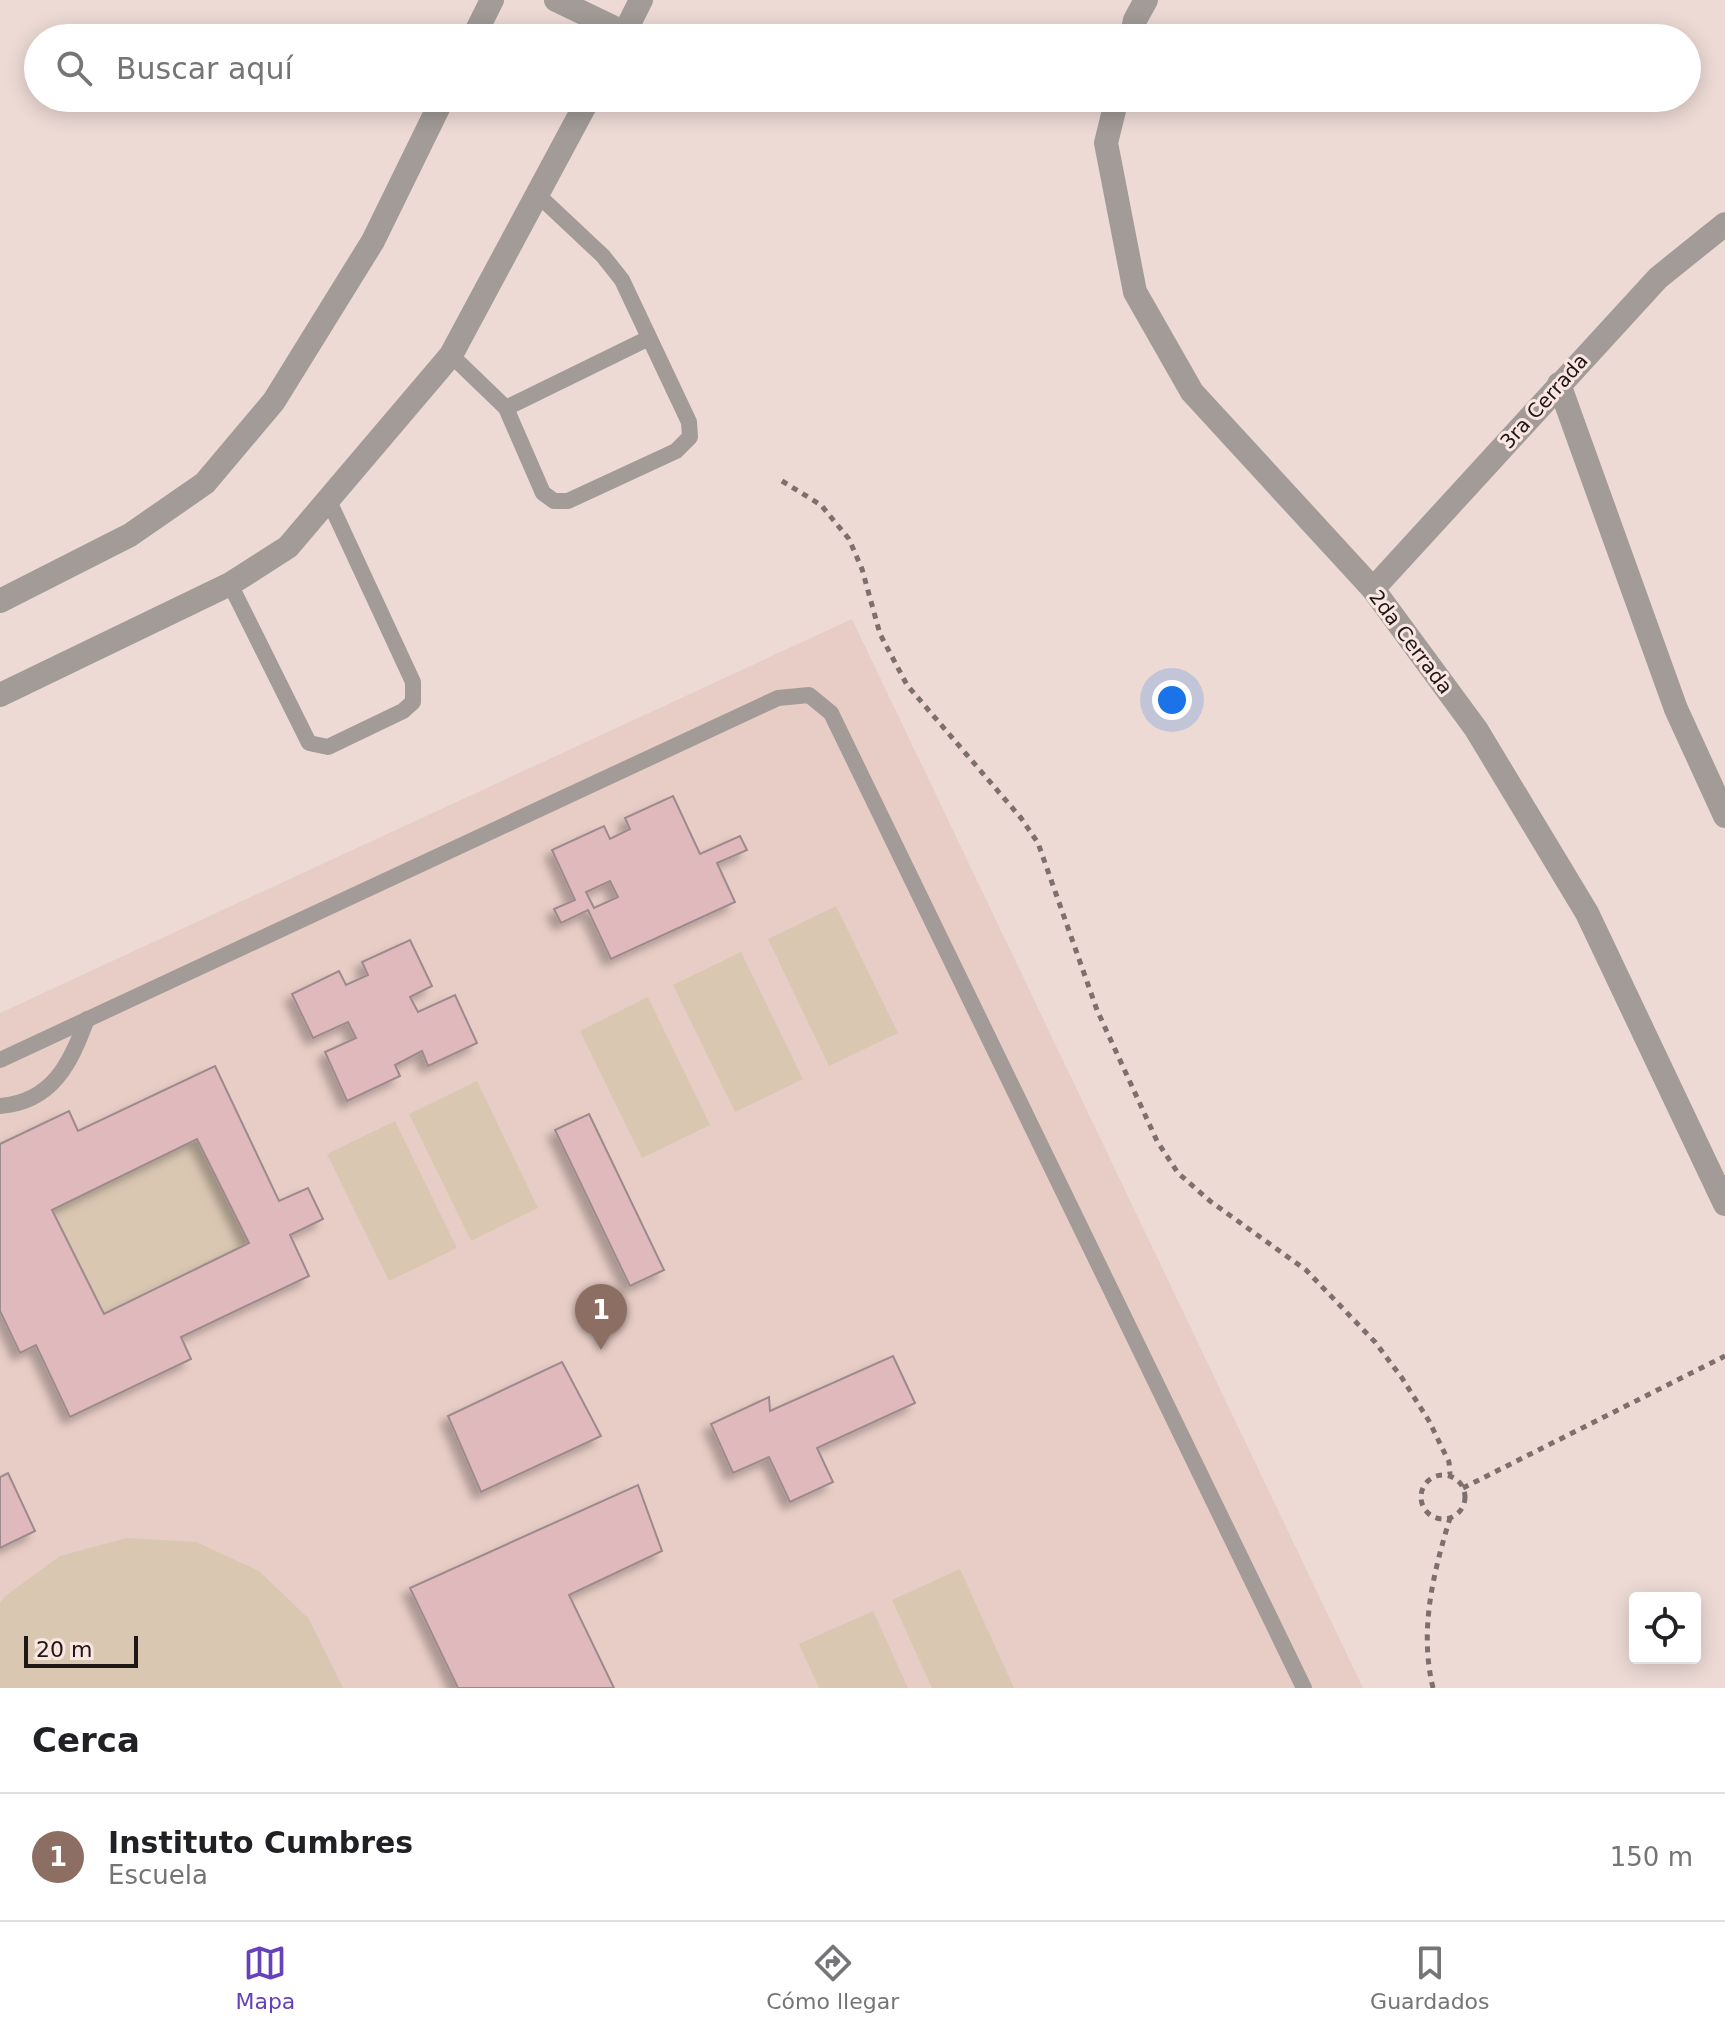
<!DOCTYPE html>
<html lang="es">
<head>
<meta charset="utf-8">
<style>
	:root { --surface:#fff; --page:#f2f2f2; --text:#202124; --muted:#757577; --line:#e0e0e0; --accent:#6642ba }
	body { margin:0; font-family:"DejaVu Sans",sans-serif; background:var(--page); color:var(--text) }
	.controls { position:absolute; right:24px; bottom:24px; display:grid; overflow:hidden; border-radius:8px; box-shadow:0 4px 20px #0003 }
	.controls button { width:72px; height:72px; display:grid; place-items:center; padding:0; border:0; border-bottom:2px solid var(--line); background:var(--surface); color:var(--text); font:40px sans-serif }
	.scale { position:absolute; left:24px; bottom:20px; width:114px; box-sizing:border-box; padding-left:8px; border:4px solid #1e1716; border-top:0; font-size:22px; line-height:28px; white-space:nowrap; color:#1e1716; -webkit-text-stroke:6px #fae7e2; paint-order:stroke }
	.you { position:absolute; left:1172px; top:700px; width:28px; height:28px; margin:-20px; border:6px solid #fff; border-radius:50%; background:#1a73e8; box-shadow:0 0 0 12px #1a73e833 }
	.badge { display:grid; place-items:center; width:52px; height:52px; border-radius:50%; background:var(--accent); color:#fff; font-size:26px; font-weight:700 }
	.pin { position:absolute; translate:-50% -66px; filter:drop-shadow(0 2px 4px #0008) }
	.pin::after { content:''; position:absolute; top:42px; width:28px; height:24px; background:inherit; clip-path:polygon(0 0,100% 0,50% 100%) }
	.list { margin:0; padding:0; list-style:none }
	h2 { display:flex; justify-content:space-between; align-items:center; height:104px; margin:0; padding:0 32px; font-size:34px }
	h2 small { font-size:26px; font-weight:400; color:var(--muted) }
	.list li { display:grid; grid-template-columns:52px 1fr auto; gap:24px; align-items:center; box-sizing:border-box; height:128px; padding:0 32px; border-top:2px solid var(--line) }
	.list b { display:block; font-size:30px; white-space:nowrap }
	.list p { margin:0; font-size:26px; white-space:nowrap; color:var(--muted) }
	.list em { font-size:26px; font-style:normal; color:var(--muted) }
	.icon { flex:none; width:44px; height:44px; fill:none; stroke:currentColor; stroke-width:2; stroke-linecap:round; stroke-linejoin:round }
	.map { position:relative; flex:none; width:1725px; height:1688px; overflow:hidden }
	.search { position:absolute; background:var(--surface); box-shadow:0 4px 20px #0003; left:24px; right:24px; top:24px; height:88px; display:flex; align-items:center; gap:20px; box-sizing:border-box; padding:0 28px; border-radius:44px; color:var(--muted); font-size:30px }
	.sheet { height:232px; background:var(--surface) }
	nav { display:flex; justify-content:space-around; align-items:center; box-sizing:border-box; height:112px; border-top:2px solid var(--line); background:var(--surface); font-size:22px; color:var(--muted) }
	nav a { display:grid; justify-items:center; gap:4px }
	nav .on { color:var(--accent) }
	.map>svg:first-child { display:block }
	.built { fill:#e8cdc6 }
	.pitch { fill:#d9c7b2 }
	.building { fill:#dfb9bc; stroke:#9d8a8c; stroke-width:2; fill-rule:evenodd; filter:url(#shadow) }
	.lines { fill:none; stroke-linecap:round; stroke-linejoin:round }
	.path { stroke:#7c6f6d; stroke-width:5; stroke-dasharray:6 6; stroke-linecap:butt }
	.service { stroke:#a29b97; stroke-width:16 }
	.minor { stroke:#a29b97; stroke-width:24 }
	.tertiary { stroke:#a29b97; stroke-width:24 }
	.labels { text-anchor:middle; stroke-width:6; stroke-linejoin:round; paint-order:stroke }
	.street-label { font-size:20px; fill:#1e1716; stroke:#fae7e2 }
</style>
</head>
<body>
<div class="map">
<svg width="1725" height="1688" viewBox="0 0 1725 1688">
	<defs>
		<filter id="shadow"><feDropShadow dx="-7" dy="7" stdDeviation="4" flood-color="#0004"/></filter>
	</defs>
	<rect width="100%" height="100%" fill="#eddad5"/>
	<polygon class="built" points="852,619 1363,1688 0,1688 0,1013"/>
	<g class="pitch">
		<polygon points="836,906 898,1033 829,1066 768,939"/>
		<polygon points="741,952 803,1079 735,1112 673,985"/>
		<polygon points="648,997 710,1125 642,1158 580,1031"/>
		<polygon points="477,1081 538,1208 471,1241 409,1114"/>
		<polygon points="395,1121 457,1248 389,1281 327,1154"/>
		<polygon points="197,1139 249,1243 104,1314 52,1210"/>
		<polygon points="127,1538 196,1542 259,1571 309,1619 343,1688 0,1688 0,1603 4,1597 60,1556"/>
		<polygon points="960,1569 1014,1688 932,1688 892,1600"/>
		<polygon points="873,1611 908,1688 819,1688 799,1644"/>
	</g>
	<g class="building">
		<path d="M673 796 700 854 740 836 747 850 717 863 735 902 611 959 588 910 561 923 554 909 575 900 552 850 604 826 610 839 630 829 625 818ZM610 881 618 897 594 908 586 892Z"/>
		<polygon points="410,940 432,986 410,997 418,1012 455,995 477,1043 428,1066 422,1051 395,1065 400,1076 347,1101 325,1052 356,1038 348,1022 313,1038 292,994 339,971 346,985 368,975 362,962"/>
		<path d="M215 1066 279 1201 308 1188 323 1219 290 1235 309 1276 181 1337 191 1359 70 1417 36 1345 20 1353 0 1311V1144L69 1111 78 1131ZM197 1139 249 1243 104 1314 52 1210Z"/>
		<polygon points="589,1114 664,1270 630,1286 555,1130"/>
		<polygon points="893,1356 915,1403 817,1448 833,1482 790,1502 769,1457 733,1473 711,1424 769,1397 770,1411"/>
		<polygon points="562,1362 601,1436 481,1492 448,1416"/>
		<polygon points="8,1473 35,1531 0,1548 0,1477"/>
		<polygon points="638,1485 662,1551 569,1595 614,1688 458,1688 410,1588"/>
	</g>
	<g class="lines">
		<g class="path">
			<polyline points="782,481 821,505 849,539 862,569 880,634 907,685 1021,818 1038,843 1097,1010 1157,1141 1178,1173 1210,1201 1306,1270 1375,1342 1402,1378 1429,1421 1449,1462 1450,1474"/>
			<circle cx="1443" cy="1497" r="22"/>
			<polyline points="1463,1488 1725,1356"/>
			<path d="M1433 1688C1419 1630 1433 1574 1450 1518"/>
		</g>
		<g class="service">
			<polyline points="451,355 506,408 543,493 554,501 568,501 676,451 690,437 689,422 622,280 603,256 537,194"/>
			<polyline points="506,408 649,338"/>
			<polyline points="230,584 309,743 328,747 403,711 413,702 413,682 329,501"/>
			<polyline points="0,1060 778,698 809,695 831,713 1304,1688"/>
			<path d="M0 1106C53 1102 71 1062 87 1019"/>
		</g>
		<g class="minor">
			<polyline points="1131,38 1135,20 1146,0"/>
			<polyline points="1117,98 1106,143 1135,292 1192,392 1373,589 1476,729 1587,913 1725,1204"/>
			<polyline points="1559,384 1676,709 1725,816"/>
			<polyline points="1373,589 1658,278 1725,224"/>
		</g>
		<g class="tertiary">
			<polyline points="556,0 625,33"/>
			<polyline points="473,38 492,0"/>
			<polyline points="622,38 641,0"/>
			<polyline points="0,601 130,535 205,483 274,401 373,241 443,98"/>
			<polyline points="0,695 230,584 288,547 451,355 589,98"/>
		</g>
	</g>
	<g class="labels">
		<g class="street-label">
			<text transform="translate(1544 401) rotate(-48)" y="7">3ra Cerrada</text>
			<text transform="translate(1411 642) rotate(53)" y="7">2da Cerrada</text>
		</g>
	</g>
</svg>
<div class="controls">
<button><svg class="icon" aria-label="locate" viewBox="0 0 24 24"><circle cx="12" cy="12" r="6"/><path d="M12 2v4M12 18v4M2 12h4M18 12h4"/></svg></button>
</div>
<div class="scale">20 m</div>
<div class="you"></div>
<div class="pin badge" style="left:601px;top:1350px;background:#8d6e63">1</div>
<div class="search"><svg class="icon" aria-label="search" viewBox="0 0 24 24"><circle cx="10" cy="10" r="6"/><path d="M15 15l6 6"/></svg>Buscar aquí</div>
</div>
<section class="sheet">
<h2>Cerca<small></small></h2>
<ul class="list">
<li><span class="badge" style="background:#8d6e63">1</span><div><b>Instituto Cumbres</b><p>Escuela</p></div><em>150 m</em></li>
</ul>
</section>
<nav>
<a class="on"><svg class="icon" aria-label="map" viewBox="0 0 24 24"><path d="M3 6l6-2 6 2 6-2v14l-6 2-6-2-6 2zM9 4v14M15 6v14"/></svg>Mapa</a>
<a><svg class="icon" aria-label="directions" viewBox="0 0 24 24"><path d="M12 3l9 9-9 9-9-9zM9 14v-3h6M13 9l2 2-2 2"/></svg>Cómo llegar</a>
<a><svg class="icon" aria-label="saved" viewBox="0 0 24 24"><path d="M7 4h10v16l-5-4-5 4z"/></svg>Guardados</a>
</nav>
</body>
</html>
